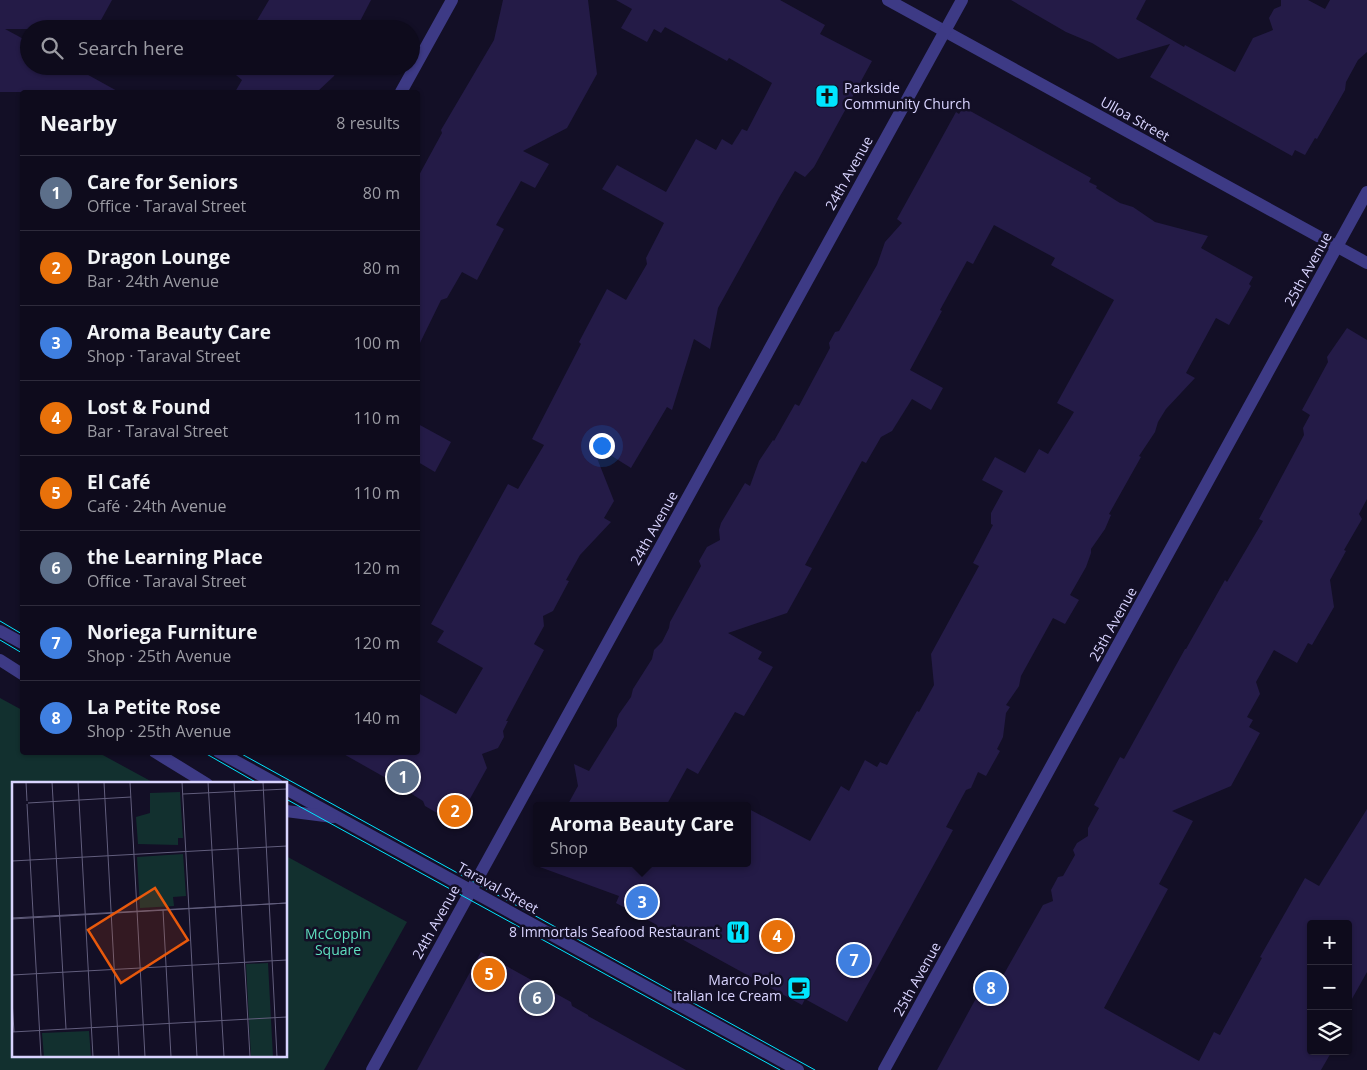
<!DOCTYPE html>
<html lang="en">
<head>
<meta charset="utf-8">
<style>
	:root { --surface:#0e0b1c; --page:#171425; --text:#f1f3f6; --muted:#9b9ba3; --line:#2e2b3b; --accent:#d93025 }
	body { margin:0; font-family:"Open Sans",sans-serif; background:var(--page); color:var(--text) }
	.controls { position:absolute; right:15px; bottom:15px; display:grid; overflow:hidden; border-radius:5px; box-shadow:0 1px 4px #0004 }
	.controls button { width:45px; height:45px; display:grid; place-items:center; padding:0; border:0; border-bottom:1px solid var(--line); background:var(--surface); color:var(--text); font:25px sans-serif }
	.you { position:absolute; left:601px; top:445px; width:18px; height:18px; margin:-12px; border:4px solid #fff; border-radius:50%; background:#1a73e8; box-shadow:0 0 0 8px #1a73e833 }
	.badge { display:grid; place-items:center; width:32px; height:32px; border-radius:50%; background:var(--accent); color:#fff; font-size:16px; font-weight:700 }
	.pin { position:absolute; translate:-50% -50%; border:2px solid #fff; box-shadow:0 1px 5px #0006 }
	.popup { position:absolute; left:533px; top:802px; width:218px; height:65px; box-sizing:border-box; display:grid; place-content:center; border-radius:5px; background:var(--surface); filter:drop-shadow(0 1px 4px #0005); font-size:16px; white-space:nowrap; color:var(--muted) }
	.popup b { font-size:19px; color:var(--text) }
	.popup::after { content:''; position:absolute; left:50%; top:100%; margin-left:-10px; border:10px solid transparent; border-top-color:var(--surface) }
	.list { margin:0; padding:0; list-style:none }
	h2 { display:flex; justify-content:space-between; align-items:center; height:65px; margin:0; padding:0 20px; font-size:21px }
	h2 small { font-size:16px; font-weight:400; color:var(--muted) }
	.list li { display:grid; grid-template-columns:32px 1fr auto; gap:15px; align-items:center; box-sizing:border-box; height:75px; padding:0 20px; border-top:1px solid var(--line) }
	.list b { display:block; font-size:19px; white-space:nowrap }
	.list p { margin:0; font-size:16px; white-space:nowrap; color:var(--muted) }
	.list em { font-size:16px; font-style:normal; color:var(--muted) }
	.icon { flex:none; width:28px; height:28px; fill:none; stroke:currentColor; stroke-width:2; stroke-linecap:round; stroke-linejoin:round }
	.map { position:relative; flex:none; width:1367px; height:1070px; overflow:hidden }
	.search { position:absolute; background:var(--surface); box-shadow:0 1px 4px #0004; left:20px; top:20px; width:400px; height:55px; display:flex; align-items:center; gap:12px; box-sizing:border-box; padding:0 18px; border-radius:28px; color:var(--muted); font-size:19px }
	.panel { position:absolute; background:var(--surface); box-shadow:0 1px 4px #0004; left:20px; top:90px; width:400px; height:665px; border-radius:5px }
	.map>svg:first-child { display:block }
	.green { fill:#12302f }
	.building { fill:#241b47 }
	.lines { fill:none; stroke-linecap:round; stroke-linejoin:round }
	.minor { stroke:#3d3a85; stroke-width:12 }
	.tram { stroke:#00e5ff; stroke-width:1 }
	.labels { text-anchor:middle; stroke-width:5; stroke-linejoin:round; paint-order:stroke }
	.poi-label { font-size:14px; fill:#d9d4ff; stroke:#130f26; text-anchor:end }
	.street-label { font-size:14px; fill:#d9d4ff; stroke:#130f26 }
	.park-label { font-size:14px; fill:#5fe0c0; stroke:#130f26 }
	.inset-road { fill:none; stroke:#625e7d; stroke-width:1 }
	.view { fill:#e8590c; fill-opacity:0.15; stroke:#e8590c; stroke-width:2.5 }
	.inset-edge { fill:none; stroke:#d9d4ff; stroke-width:2.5 }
</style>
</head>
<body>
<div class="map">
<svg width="1367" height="1070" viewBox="0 0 1367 1070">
	<rect width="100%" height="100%" fill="#130f26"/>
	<polygon class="green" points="0,698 22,710 22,752 99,753 156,784 14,784 14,1056 286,1056 286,856 407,922 324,1070 0,1070"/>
	<g class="building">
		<polygon points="0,0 112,0 101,20 100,29 5,29 29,42 29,66 72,66 119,92 0,92"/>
		<polygon points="269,0 371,0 356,29 252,29"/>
		<polygon points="503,0 588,0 597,74 567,128 523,151 549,164 535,188 521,181 496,225 504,229 477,280 462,272 447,298 441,300 418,347 418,177 442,133 441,130 494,40"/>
		<polygon points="616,0 780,0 825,25 820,34 872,61 814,167 805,177 795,171 780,196 718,308 710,349 694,339 672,410 667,407 631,468 591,443 614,501 604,518 611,522 580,555 566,580 569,581 553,611 543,616 544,626 534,644 544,650 506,721 508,721 503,731 504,737 498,748 482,754 487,768 456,824 425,806 423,801 407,791 396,793 393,782 340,752 418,752 418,693 456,714 483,668 437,642 444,631 431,624 508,484 518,489 544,445 532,439 581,344 579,342 607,289 626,300 647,264 646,258 664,223 602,189 617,165 666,192 696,139 716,150 722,139 732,145 742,129 747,131 772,83 729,58 727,61 665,27 661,33 654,29 647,42 621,28 632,9"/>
		<polygon points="1011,0 1146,0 1136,19 1184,47 1185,45 1235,72 1253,38 1273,30 1269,18 1274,9 1281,6 1281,0 1308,0 1325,9 1330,0 1367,0 1367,52 1358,60 1346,82 1345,90 1317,139 1315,138 1305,155 1295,150 1292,156 1150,77 1170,44 1118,59 1092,43 1066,32"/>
		<polygon points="238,66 338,66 334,76 317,92 235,92 242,80 236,75 240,67"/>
		<polygon points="963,107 1091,178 1089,182 1097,186 1096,188 1120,203 1133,207 1155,222 1208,236 1201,248 1253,277 1249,284 1251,286 1229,325 1216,318 1186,373 1195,378 1166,409 1158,422 1155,432 1139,456 1141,457 1109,514 1111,515 1105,529 1091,549 1091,553 1086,567 1070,595 1079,600 1065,624 1053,618 1021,676 1019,686 1006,705 1010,707 1006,713 1003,737 997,749 1000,751 986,776 978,772 971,788 966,790 946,827 953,830 847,1022 805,999 802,1005 669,932 659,936 657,925 616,903 619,896 537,866 538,863 747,863 747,808 810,841 841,786 849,791 865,760 877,767 880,762 887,765 917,711 919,712 934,685 931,654 979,566 973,563 993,525 991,524 991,513 1003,491 982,480 995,457 1025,473 1039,449 1048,454 1074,412 1057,403 1114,300 1051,265 1055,258 994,225 973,264 967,261 940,310 942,311 910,370 943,388 931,410 912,399 892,431 881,437 866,463 862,461 805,565 812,568 787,613 728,633 762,652 758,659 773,667 744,716 735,712 698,774 687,768 666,806 567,806 578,786 574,764 589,771 617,726 617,719 619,714 631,697 633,689 652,659 654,650 662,642 669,628 670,622 701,566 699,561 707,547 720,540 719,530 721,523 745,483 750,486 759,461 773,440 774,441 795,404 799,406 830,348 829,343 835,332 839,331 877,265 885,242 902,223 897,219 918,181 956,112 959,114"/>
		<polygon points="1347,328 1367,340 1367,499 1359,514 1362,519 1344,550 1346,551 1330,580 1334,607 1312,645 1308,643 1297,663 1274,650 1256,682 1260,694 1247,717 1253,720 1249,727 1260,733 1231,786 1172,811 1193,821 1159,884 1168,889 1104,1008 1199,1061 1214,1032 1220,1035 1262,958 1260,957 1305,878 1319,886 1367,809 1367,972 1348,1006 1348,924 1311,924 1311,1051 1332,1051 1321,1070 937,1070 986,980 1000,981 1043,905 1053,901 1051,890 1058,877 1063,876 1075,855 1073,850 1077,843 1088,836 1088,828 1099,808 1094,805 1120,757 1124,759 1185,649 1186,649 1225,580 1227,582 1263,521 1259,519 1304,435 1303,428 1310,415 1302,410 1328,362 1327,357"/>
		<polygon points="418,424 451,442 435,472 418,462"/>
		<polygon points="481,952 571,1002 572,1006 588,1015 588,1016 686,1070 417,1070"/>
	</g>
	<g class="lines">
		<g class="minor">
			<polyline points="888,0 1367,263"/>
			<polyline points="401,92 452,0"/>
			<polyline points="0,631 22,643"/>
			<polyline points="0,660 22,674"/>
			<polyline points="155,752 207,784"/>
			<polyline points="219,752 277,784"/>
			<polyline points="286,789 798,1070"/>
			<polyline points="286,811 333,817"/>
			<polyline points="372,1070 962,0"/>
			<polyline points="884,1070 1367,192"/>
		</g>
		<g class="tram">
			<polyline points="0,621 22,634"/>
			<polyline points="0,640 22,653"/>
			<polyline points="203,752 259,784"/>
			<polyline points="238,752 815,1070"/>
			<polyline points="286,799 780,1070"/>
		</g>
	</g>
	<defs>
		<g id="church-square" transform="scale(1.25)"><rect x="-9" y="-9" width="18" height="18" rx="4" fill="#00e5ff" stroke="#130f26"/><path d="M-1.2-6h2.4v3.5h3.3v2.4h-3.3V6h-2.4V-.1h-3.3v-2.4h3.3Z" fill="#111"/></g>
		<g id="restaurant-square" transform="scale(1.25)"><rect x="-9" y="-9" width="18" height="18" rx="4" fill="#00e5ff" stroke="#130f26"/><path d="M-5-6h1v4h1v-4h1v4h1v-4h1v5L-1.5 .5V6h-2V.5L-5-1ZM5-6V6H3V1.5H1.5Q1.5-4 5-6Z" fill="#111"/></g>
		<g id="cafe-square" transform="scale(1.25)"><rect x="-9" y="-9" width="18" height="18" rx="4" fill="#00e5ff" stroke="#130f26"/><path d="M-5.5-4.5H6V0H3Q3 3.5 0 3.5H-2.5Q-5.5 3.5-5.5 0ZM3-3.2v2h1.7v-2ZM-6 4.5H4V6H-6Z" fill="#111"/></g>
	</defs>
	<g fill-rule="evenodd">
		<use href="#church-square" x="827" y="96"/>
		<use href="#restaurant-square" x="738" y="932"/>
		<use href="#cafe-square" x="799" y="988"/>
	</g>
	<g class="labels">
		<g class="poi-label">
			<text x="844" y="93" text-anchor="start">Parkside<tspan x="844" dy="16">Community Church</tspan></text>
			<text x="720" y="937">8 Immortals Seafood Restaurant</text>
			<text x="782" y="985">Marco Polo<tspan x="782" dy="16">Italian Ice Cream</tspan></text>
		</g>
		<g class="street-label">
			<text transform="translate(1135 119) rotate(29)" y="5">Ulloa Street</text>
			<text transform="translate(849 173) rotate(-61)" y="5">24th Avenue</text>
			<text transform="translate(1308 269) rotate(-61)" y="5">25th Avenue</text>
			<text transform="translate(654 528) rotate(-61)" y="5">24th Avenue</text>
			<text transform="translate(1113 624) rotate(-61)" y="5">25th Avenue</text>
			<text transform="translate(498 888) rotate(29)" y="5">Taraval Street</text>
			<text transform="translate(436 922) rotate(-61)" y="5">24th Avenue</text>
			<text transform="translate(917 979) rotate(-61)" y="5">25th Avenue</text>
		</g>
		<g class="park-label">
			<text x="338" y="939">McCoppin<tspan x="338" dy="16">Square</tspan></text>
		</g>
	</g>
	<g transform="translate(12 782)">
		<rect width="275" height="275" fill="#130f26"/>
		<path d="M168 10 171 56H166V63L126 62 124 35 138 31V11ZM171 72 174 114 161 115 162 124 128 126 125 75ZM256 181 261 275H239L234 182ZM77 249 79 275H32L30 251Z" fill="#12302f"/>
		<path class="inset-road" d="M14 0 15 19M40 0 54 247M66 0 81 275M92 0 107 275M118 0 133 275M170 0 185 275M196 0 212 275M222 0 238 275M251 0 265 275M171 12 275 7M16 21 119 15M15 22 29 275M0 79 275 64M151 128 159 275M0 136 275 121M0 137 275 121M0 193 275 178M0 218 2 250M0 250 275 235"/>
		<path class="view" d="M143 106 176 158 109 201 76 148Z"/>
		<rect width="275" height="275" class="inset-edge"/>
	</g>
</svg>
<div class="controls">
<button>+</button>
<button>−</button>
<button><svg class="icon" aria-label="layers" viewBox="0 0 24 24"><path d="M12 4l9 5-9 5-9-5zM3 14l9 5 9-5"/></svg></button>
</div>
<div class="you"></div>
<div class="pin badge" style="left:403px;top:777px;background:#5c6f8a">1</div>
<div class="pin badge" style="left:455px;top:811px;background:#e8710a">2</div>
<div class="pin badge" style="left:642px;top:902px;background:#3f7fe0">3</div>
<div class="popup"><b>Aroma Beauty Care</b>Shop</div>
<div class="pin badge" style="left:777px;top:936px;background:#e8710a">4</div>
<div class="pin badge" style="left:489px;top:974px;background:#e8710a">5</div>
<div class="pin badge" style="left:537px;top:998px;background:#5c6f8a">6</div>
<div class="pin badge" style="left:854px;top:960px;background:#3f7fe0">7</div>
<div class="pin badge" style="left:991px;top:988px;background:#3f7fe0">8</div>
<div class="search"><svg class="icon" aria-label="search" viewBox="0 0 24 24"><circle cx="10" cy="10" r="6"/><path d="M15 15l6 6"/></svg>Search here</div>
<section class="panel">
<h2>Nearby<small>8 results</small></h2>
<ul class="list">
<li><span class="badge" style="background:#5c6f8a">1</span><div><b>Care for Seniors</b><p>Office · Taraval Street</p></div><em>80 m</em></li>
<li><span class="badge" style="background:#e8710a">2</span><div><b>Dragon Lounge</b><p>Bar · 24th Avenue</p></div><em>80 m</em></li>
<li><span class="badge" style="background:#3f7fe0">3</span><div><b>Aroma Beauty Care</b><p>Shop · Taraval Street</p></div><em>100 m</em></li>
<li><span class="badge" style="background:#e8710a">4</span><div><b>Lost &amp; Found</b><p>Bar · Taraval Street</p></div><em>110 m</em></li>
<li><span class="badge" style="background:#e8710a">5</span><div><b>El Café</b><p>Café · 24th Avenue</p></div><em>110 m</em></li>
<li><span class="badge" style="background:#5c6f8a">6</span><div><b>the Learning Place</b><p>Office · Taraval Street</p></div><em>120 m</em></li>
<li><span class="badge" style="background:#3f7fe0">7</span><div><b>Noriega Furniture</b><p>Shop · 25th Avenue</p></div><em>120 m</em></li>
<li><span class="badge" style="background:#3f7fe0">8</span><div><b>La Petite Rose</b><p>Shop · 25th Avenue</p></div><em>140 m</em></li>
</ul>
</section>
</div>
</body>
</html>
